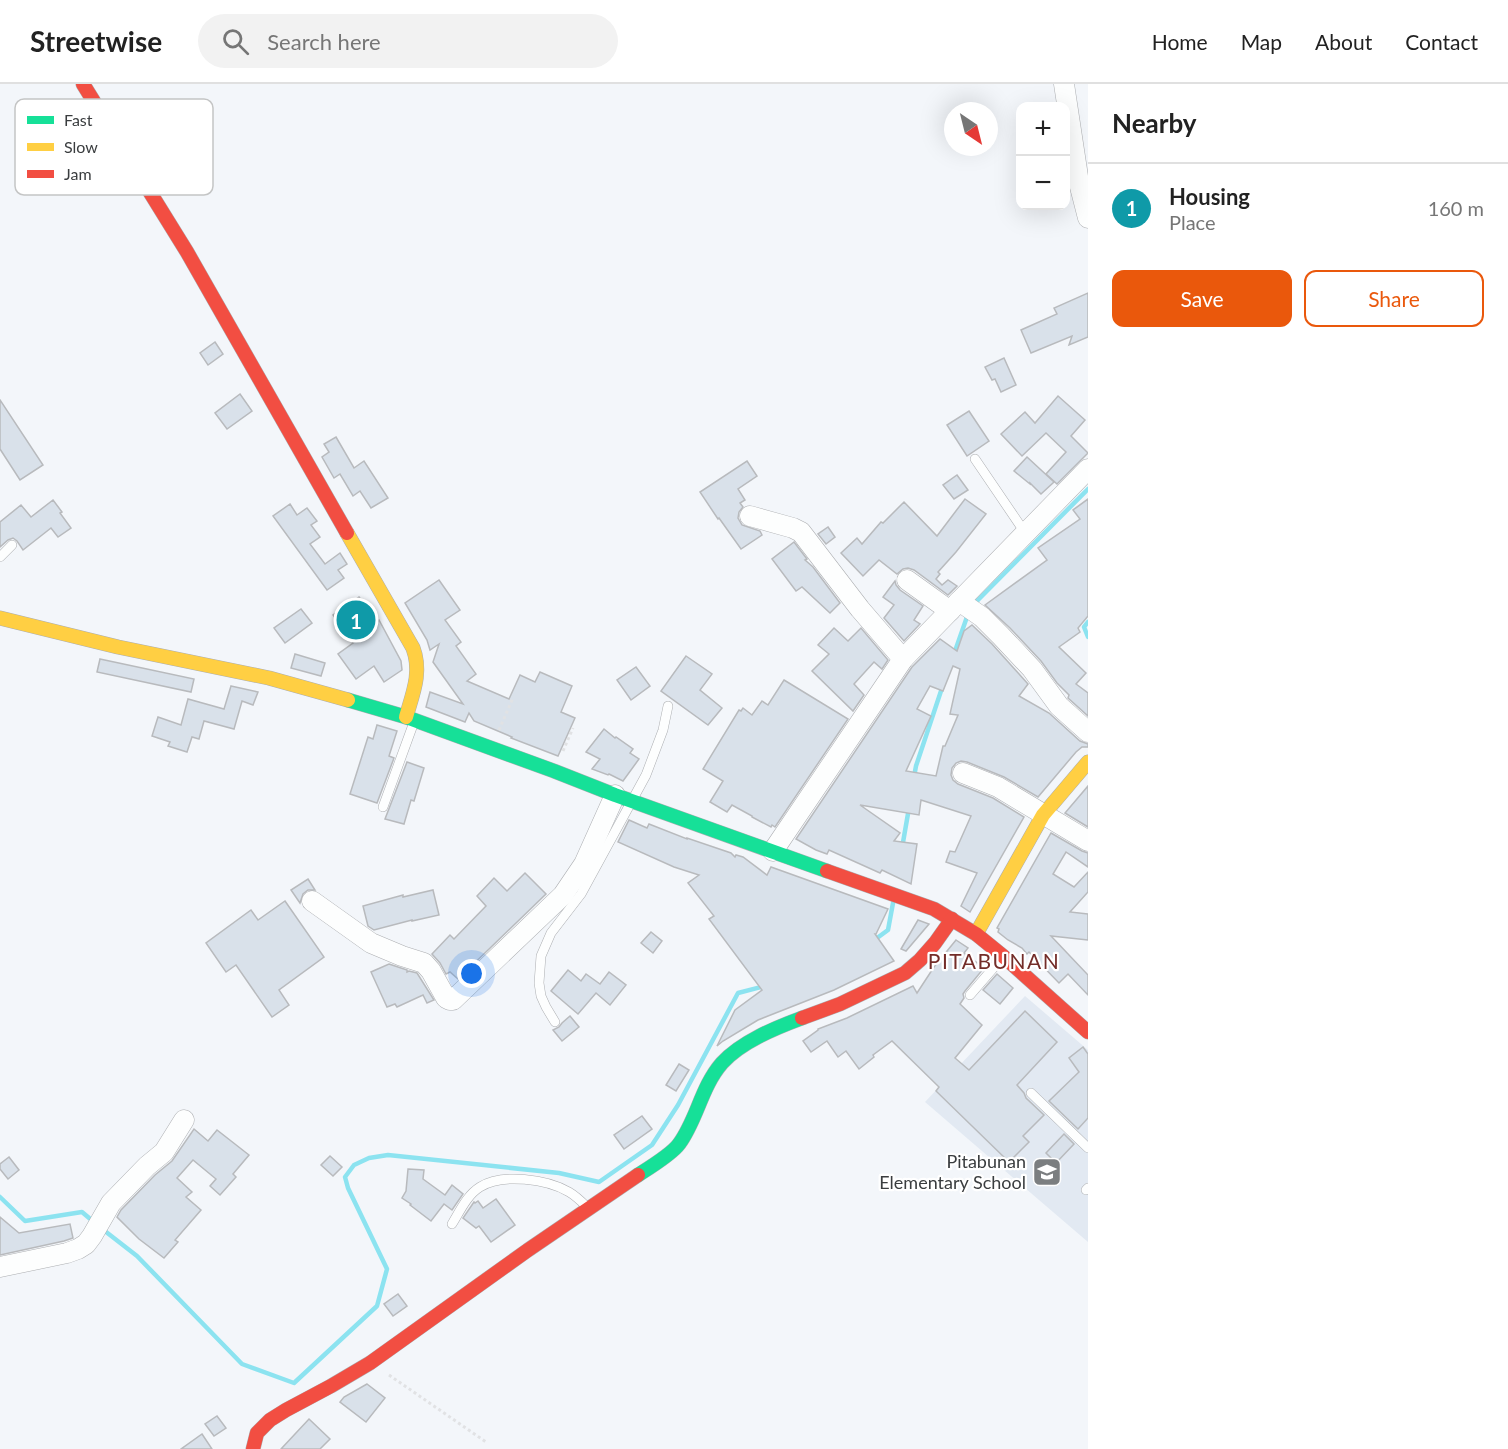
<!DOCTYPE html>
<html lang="en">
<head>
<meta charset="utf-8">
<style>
	:root { --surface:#fff; --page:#f2f2f2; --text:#222; --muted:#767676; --line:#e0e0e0; --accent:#ea580c }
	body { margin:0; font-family:Lato,sans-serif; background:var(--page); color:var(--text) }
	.controls { position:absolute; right:18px; top:18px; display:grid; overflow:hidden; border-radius:12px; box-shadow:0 6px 24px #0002 }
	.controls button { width:54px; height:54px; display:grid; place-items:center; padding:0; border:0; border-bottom:2px solid var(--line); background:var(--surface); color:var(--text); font:30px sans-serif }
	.compass { position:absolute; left:944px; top:18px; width:54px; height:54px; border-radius:50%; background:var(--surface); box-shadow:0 6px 24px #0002; rotate:145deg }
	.you { position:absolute; left:472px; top:890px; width:21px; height:21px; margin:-15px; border:4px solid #fff; border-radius:50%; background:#1a73e8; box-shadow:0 0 0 9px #1a73e833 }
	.badge { display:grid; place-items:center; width:39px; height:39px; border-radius:50%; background:var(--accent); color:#fff; font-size:20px; font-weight:700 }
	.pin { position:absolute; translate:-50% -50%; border:3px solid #fff; box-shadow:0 2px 6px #0006 }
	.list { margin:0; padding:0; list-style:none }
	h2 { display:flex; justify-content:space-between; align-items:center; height:78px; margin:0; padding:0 24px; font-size:26px }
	h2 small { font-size:20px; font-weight:400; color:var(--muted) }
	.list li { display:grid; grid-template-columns:39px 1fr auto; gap:18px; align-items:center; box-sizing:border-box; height:90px; padding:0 24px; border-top:2px solid var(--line) }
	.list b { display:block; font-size:22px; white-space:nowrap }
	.list p { margin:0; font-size:20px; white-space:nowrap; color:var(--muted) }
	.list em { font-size:20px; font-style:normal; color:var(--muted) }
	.actions { display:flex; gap:12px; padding:18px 24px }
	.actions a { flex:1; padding:14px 0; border:2px solid var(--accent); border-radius:12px; text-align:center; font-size:21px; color:var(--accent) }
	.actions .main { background:var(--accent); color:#fff }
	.icon { flex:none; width:33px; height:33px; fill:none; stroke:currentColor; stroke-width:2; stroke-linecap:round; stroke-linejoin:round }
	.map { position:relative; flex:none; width:1088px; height:1365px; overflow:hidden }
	header { display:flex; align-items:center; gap:36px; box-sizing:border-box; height:84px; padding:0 30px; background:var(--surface); border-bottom:2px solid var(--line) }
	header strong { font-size:28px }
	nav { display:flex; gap:33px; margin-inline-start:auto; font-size:21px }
	.search { width:420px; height:54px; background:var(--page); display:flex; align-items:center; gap:15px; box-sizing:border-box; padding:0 21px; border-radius:33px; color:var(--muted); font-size:22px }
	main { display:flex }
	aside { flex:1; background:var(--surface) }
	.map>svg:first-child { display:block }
	.built { fill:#e2e9f2 }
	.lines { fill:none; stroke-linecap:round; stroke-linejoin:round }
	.stream { stroke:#8ce3f0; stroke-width:4.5 }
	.building { fill:#d9e1ea; stroke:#b8babd; stroke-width:1.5; fill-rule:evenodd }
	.lane-casing { stroke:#acaeb1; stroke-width:10 }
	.street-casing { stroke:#acaeb1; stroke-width:21 }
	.fast-casing { stroke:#acaeb1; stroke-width:15 }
	.slow-casing { stroke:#acaeb1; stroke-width:15 }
	.jam-casing { stroke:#acaeb1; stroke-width:15 }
	.path { stroke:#e1e2e4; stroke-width:3; stroke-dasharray:3 3; stroke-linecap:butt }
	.lane { stroke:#fdfefe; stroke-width:9 }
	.street { stroke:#fdfefe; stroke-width:20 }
	.fast { stroke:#16e098; stroke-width:14 }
	.slow { stroke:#ffcf43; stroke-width:14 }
	.jam { stroke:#f24e42; stroke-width:14 }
	.labels { text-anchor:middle; stroke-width:4.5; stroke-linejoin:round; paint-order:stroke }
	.poi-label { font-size:18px; fill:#3a3d3f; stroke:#fff; text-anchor:end }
	.quarter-label { font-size:21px; letter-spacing:1.5px; fill:#732d29; stroke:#fff }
	.key { fill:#fff; stroke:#c4c5c5; stroke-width:1.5 }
	.key-label { font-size:16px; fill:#3a3d3f }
</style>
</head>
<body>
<header>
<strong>Streetwise</strong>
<div class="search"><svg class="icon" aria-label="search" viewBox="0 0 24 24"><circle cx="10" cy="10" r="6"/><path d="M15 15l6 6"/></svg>Search here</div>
<nav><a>Home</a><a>Map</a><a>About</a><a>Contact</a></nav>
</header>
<main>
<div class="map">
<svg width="1088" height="1365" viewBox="0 0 1088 1365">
	<rect width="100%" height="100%" fill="#f3f6fa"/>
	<polygon class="built" points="1025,912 1088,966 1088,1158 925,1018"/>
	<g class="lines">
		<g class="stream">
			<polyline points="974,520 1088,405"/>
			<polyline points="1088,538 1084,543 1088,553"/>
			<polyline points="954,570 968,530"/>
			<polyline points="914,693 916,682 943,601"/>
			<polyline points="902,764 909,724"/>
			<polyline points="873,857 888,846 893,819"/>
			<polyline points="0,1113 25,1137 82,1128 95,1139"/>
			<polyline points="101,1144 137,1172 242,1280 294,1299 377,1222 387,1185 348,1104 345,1093 354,1081 369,1074 388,1071 559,1089 599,1098 652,1061 678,1021 738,909 765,902"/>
		</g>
	</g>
	<g class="building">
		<polygon points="1088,209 1088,253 1069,261 1072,252 1031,269 1021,246 1057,230 1054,224"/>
		<polygon points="215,258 223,270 208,281 200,269"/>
		<polygon points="1004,274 1016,301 1001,308 995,295 992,296 985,283"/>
		<polygon points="240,310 252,327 227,345 215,329"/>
		<polygon points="1058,312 1085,336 1071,352 1088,369 1057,400 1046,390 1066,368 1046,349 1022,372 1001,350 1025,328 1035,339"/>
		<polygon points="0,316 43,381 20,396 0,365"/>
		<polygon points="969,327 989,357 967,372 947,341"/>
		<polygon points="336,353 354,384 364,377 388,414 371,424 360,407 353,412 340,390 334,394 322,373 329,368 324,360"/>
		<polygon points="1027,373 1054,398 1041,410 1030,399 1030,400 1014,387"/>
		<polygon points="747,377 757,392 738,405 745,416 740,419 743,423 739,428 738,434 742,441 760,447 762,451 741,465 719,434 718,435 700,408"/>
		<polygon points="957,391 968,406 954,415 943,401"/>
		<polygon points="965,415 986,430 956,468 938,488 940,490 936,495 942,501 948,496 957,502 948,511 914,486 908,484 903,485 897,490 879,476 863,492 841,469 857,454 862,460 881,438 883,439 904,418 937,452"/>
		<polygon points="1088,415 1088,532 1078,544 1080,548 1059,563 1086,589 1076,600 1088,609 1088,632 1068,614 1069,611 1057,599 1041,577 1010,544 985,521 1047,476 1038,464 1080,435 1073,426"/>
		<polygon points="53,416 62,428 60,429 71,444 58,453 51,444 23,466 17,457 13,454 8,456 0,463 0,438 21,421 31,433"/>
		<polygon points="290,420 297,431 307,424 317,437 311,441 320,453 310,460 325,480 340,469 347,480 338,486 344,494 327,506 273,432"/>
		<polygon points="828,443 835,453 826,460 818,450"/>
		<polygon points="794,458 807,475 805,476 813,483 840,519 830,529 802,503 796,507 772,475"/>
		<polygon points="439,496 460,526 445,536 461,558 456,562 476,590 467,597 509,615 520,591 535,598 540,588 572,602 561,628 575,634 558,672 511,654 512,653 474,637 469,629 465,638 426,623 430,608 463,620 433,578 439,560 430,566 427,556 405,519"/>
		<polygon points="895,497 896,501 900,506 923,522 914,536 920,540 904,557 884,534 894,521 883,513"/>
		<polygon points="359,513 377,538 379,536 401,577 402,586 384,598 374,582 356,595 338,570 353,559 333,531"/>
		<polygon points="301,525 312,539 285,559 274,544"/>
		<path d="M972 541 992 560 1028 600 1019 612 1049 629 1080 657 1088 660V663H1082L1076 668 1038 713 1004 693 967 678 961 677 956 679 952 684 951 691 953 696 958 700 993 714 1024 733 970 828 961 822 977 789 946 778 950 767 955 768 971 732 921 716 919 731 860 721 900 749 894 757 917 760 911 800 882 786 880 789 829 766 827 770 816 766 796 755 912 583 940 555 957 567 964 547ZM953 582 960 585 950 630 958 631 945 662H943L936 692 906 687 931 632 917 625 930 602 943 607Z"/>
		<polygon points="834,544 848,557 861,544 888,576 882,585 874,578 854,600 864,611 853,627 812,587 829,570 818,561"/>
		<polygon points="295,570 325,579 321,592 291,584"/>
		<polygon points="686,572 712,590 700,606 722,624 708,641 661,607"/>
		<polygon points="100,575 194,595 191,608 97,588"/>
		<polygon points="636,583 650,602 631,616 617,596"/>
		<polygon points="784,596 848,635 775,743 772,741 771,743 752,733 752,732 732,721 727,728 710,718 723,697 703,685 739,626 741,627 743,624 752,631 762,617 768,621"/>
		<polygon points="231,602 258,608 253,621 242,617 234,645 204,637 199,655 192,653 187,668 168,662 170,658 152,652 158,633 181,641 188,615 224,625"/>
		<polygon points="377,641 397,647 389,672 394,674 377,719 350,710 368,653 373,655"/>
		<polygon points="604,645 615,654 616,653 633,665 630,669 639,675 623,697 609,690 608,691 592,685 600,675 586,668"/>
		<polygon points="407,678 424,684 414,717 411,716 404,740 385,735"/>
		<polygon points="1088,702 1088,743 1065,729"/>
		<polygon points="629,736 647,744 649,740 687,755 687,754 731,769 735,773 736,771 743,773 767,791 771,783 888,825 876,850 875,850 894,877 834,906 758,936 723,957 717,962 735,926 762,906 709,835 714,832 688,799 699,791 674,783 618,758"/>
		<polygon points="1051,749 1082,767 1088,769 1088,783 1066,768 1053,790 1074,803 1088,788 1088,808 1070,828 1088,830 1088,856 1051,852 1088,891 1088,911 1068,890 1059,899 1029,868 1027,870 1022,864 1008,856 998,848 999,845 997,844"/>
		<polygon points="525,789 546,810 458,895 450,888 446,890 440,879 432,870 450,851 454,855 486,822 477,812 494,794 507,807"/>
		<polygon points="308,795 315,806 308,806 303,810 300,819 291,806"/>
		<polygon points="433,806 439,831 412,837 412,836 374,846 368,842 363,822 403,811 403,813"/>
		<polygon points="285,817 324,873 279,906 289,921 272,933 236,881 226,888 206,859 251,826 258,836"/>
		<polygon points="918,836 929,840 906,867 901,865"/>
		<polygon points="651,848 662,857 653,869 641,859"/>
		<polygon points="956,856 968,864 964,869 984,884 965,907 963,910 964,914 960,920 982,941 955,974 969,986 1025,927 1057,958 1017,1001 1024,1009 1026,1014 1044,1031 1023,1052 1029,1058 1009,1078 936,1007 939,1003 892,957 873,971 874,973 859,985 846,967 838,973 827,957 811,968 803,957 818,946 818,945 847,934 913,902 917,909 934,883"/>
		<polygon points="389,880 407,886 407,888 409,887 417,889 434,916 427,919 423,911 397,923 395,920 387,923 371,888"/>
		<polygon points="568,886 581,897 586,890 600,900 609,888 626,901 610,921 596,909 578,930 551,907"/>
		<polygon points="997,890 1013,904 1000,920 983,906"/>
		<polygon points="570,932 579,943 562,957 553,946 559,943 562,939"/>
		<polygon points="1083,963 1088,970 1088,1034 1078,1045 1049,1017 1079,988 1069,974"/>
		<polygon points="679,980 689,986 676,1007 666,1001"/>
		<polygon points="642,1032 652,1045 624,1065 614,1051"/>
		<polygon points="194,1045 208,1057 217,1046 249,1071 233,1090 236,1093 220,1111 210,1102 216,1095 193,1076 177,1094 192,1108 186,1113 201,1126 175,1156 178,1158 164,1174 139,1155 117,1133 121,1126 155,1091 172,1077"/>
		<polygon points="1064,1050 1074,1060 1056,1079 1046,1069"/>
		<polygon points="330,1072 342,1083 333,1092 321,1081"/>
		<polygon points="9,1073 19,1086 8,1095 0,1085 0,1080"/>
		<polygon points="408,1085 424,1086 423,1095 445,1111 452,1101 463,1110 452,1126 444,1120 431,1137 410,1121 411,1120 402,1114 406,1107"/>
		<polygon points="496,1115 515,1141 491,1158 479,1142 476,1144 463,1134 474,1118 475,1119 478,1117 483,1124"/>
		<polygon points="0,1133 19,1149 70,1140 73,1154 64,1157 0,1171"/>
		<polygon points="398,1210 407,1222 393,1232 384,1220"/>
		<polygon points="367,1300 385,1314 366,1338 340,1318 344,1313"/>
		<polygon points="217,1332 226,1344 214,1352 205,1340"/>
		<polygon points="309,1335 330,1355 320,1365 281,1365"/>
		<polygon points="202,1350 212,1365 181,1365"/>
	</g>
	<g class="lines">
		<g class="lane-casing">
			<g id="lane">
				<polyline points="975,375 1026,450"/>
				<polyline points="0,473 12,461"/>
				<polyline points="383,723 414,638"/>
				<polyline points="970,911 1002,874"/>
				<polyline points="555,938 546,923 541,912 539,899 541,872 551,849 581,810 646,691 663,646 668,622"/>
				<polyline points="1031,1009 1088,1064"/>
				<polyline points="1086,1106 1088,1104"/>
				<path d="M452 1140C460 1127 467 1111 480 1103 502 1089 547 1095 569 1108 576 1112 582 1118 587 1123"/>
			</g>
		</g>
		<g class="street-casing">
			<g id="street">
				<polyline points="1064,0 1079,99 1088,134"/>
				<polyline points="750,432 793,444 801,448 860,525 903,575"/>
				<polyline points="907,496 950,527"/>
				<polyline points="959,517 982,533 1001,552 1032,585 1059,622 1088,648"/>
				<polyline points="963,689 998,703 1088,757"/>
				<polyline points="773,767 903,575 1088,385"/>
				<polyline points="312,817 371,859 402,872 424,879 431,887 446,914 450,916 453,916 563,811 584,780 615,711"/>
				<polyline points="0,1183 67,1169 78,1165 86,1160 92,1152 111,1119 147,1082 164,1068 184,1036"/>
			</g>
		</g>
		<g class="fast-casing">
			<g id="fast">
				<polyline points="348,616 406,633 554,687 615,711 827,787"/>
				<path d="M638 1091C649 1084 672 1070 679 1060 697 1036 701 1003 722 979 741 958 775 944 802 934"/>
			</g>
		</g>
		<g class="slow-casing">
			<g id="slow">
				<path d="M347 449 413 564C422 588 413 609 406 633"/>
				<polyline points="0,534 118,563 269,594 348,616"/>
				<polyline points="976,850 1043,731 1088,678"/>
			</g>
		</g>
		<g class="jam-casing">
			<g id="jam">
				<polyline points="83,0 187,168 347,449"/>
				<polyline points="827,787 934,825 976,850 1003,872 1088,948"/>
				<polyline points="802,934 840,920 905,889 920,876 935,859 952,835"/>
				<polyline points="253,1365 257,1349 270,1336 286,1326 331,1302 370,1279 528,1166 638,1091"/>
			</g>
		</g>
		<g class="path">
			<polyline points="499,646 513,614"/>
			<polyline points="563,667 573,644"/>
			<polyline points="389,1291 486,1358"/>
		</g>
		<use href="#lane" class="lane"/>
		<use href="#street" class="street"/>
		<use href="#fast" class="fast"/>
		<use href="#slow" class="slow"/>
		<use href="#jam" class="jam"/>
	</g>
	<defs>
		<g id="school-square" transform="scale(1.5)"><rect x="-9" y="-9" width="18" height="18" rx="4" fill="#7b7e80" stroke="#fff"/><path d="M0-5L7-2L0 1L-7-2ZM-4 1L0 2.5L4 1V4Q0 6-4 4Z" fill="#fff"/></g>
	</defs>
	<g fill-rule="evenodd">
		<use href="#school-square" x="1047" y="1088"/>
	</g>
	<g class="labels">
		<g class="poi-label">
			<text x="1026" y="1084">Pitabunan<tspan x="1026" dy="21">Elementary School</tspan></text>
		</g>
		<g class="quarter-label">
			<text x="994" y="885">PITABUNAN</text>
		</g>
	</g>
	<rect x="15" y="15" width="198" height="96" rx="9" class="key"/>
	<rect x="27" y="32" width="27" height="8" fill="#16e098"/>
	<rect x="27" y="59" width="27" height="8" fill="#ffcf43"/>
	<rect x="27" y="86" width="27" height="8" fill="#f24e42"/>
	<g class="key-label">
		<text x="64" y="42">Fast</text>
		<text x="64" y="69">Slow</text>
		<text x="64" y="96">Jam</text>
	</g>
</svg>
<div class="controls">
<button>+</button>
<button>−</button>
</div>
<svg class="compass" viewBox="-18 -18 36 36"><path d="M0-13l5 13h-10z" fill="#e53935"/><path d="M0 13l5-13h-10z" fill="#767676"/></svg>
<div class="you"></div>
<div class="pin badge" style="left:356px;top:536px;background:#0f9aa8">1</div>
</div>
<aside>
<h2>Nearby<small></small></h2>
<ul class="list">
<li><span class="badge" style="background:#0f9aa8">1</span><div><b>Housing</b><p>Place</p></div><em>160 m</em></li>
</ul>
<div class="actions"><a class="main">Save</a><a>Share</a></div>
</aside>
</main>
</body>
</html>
